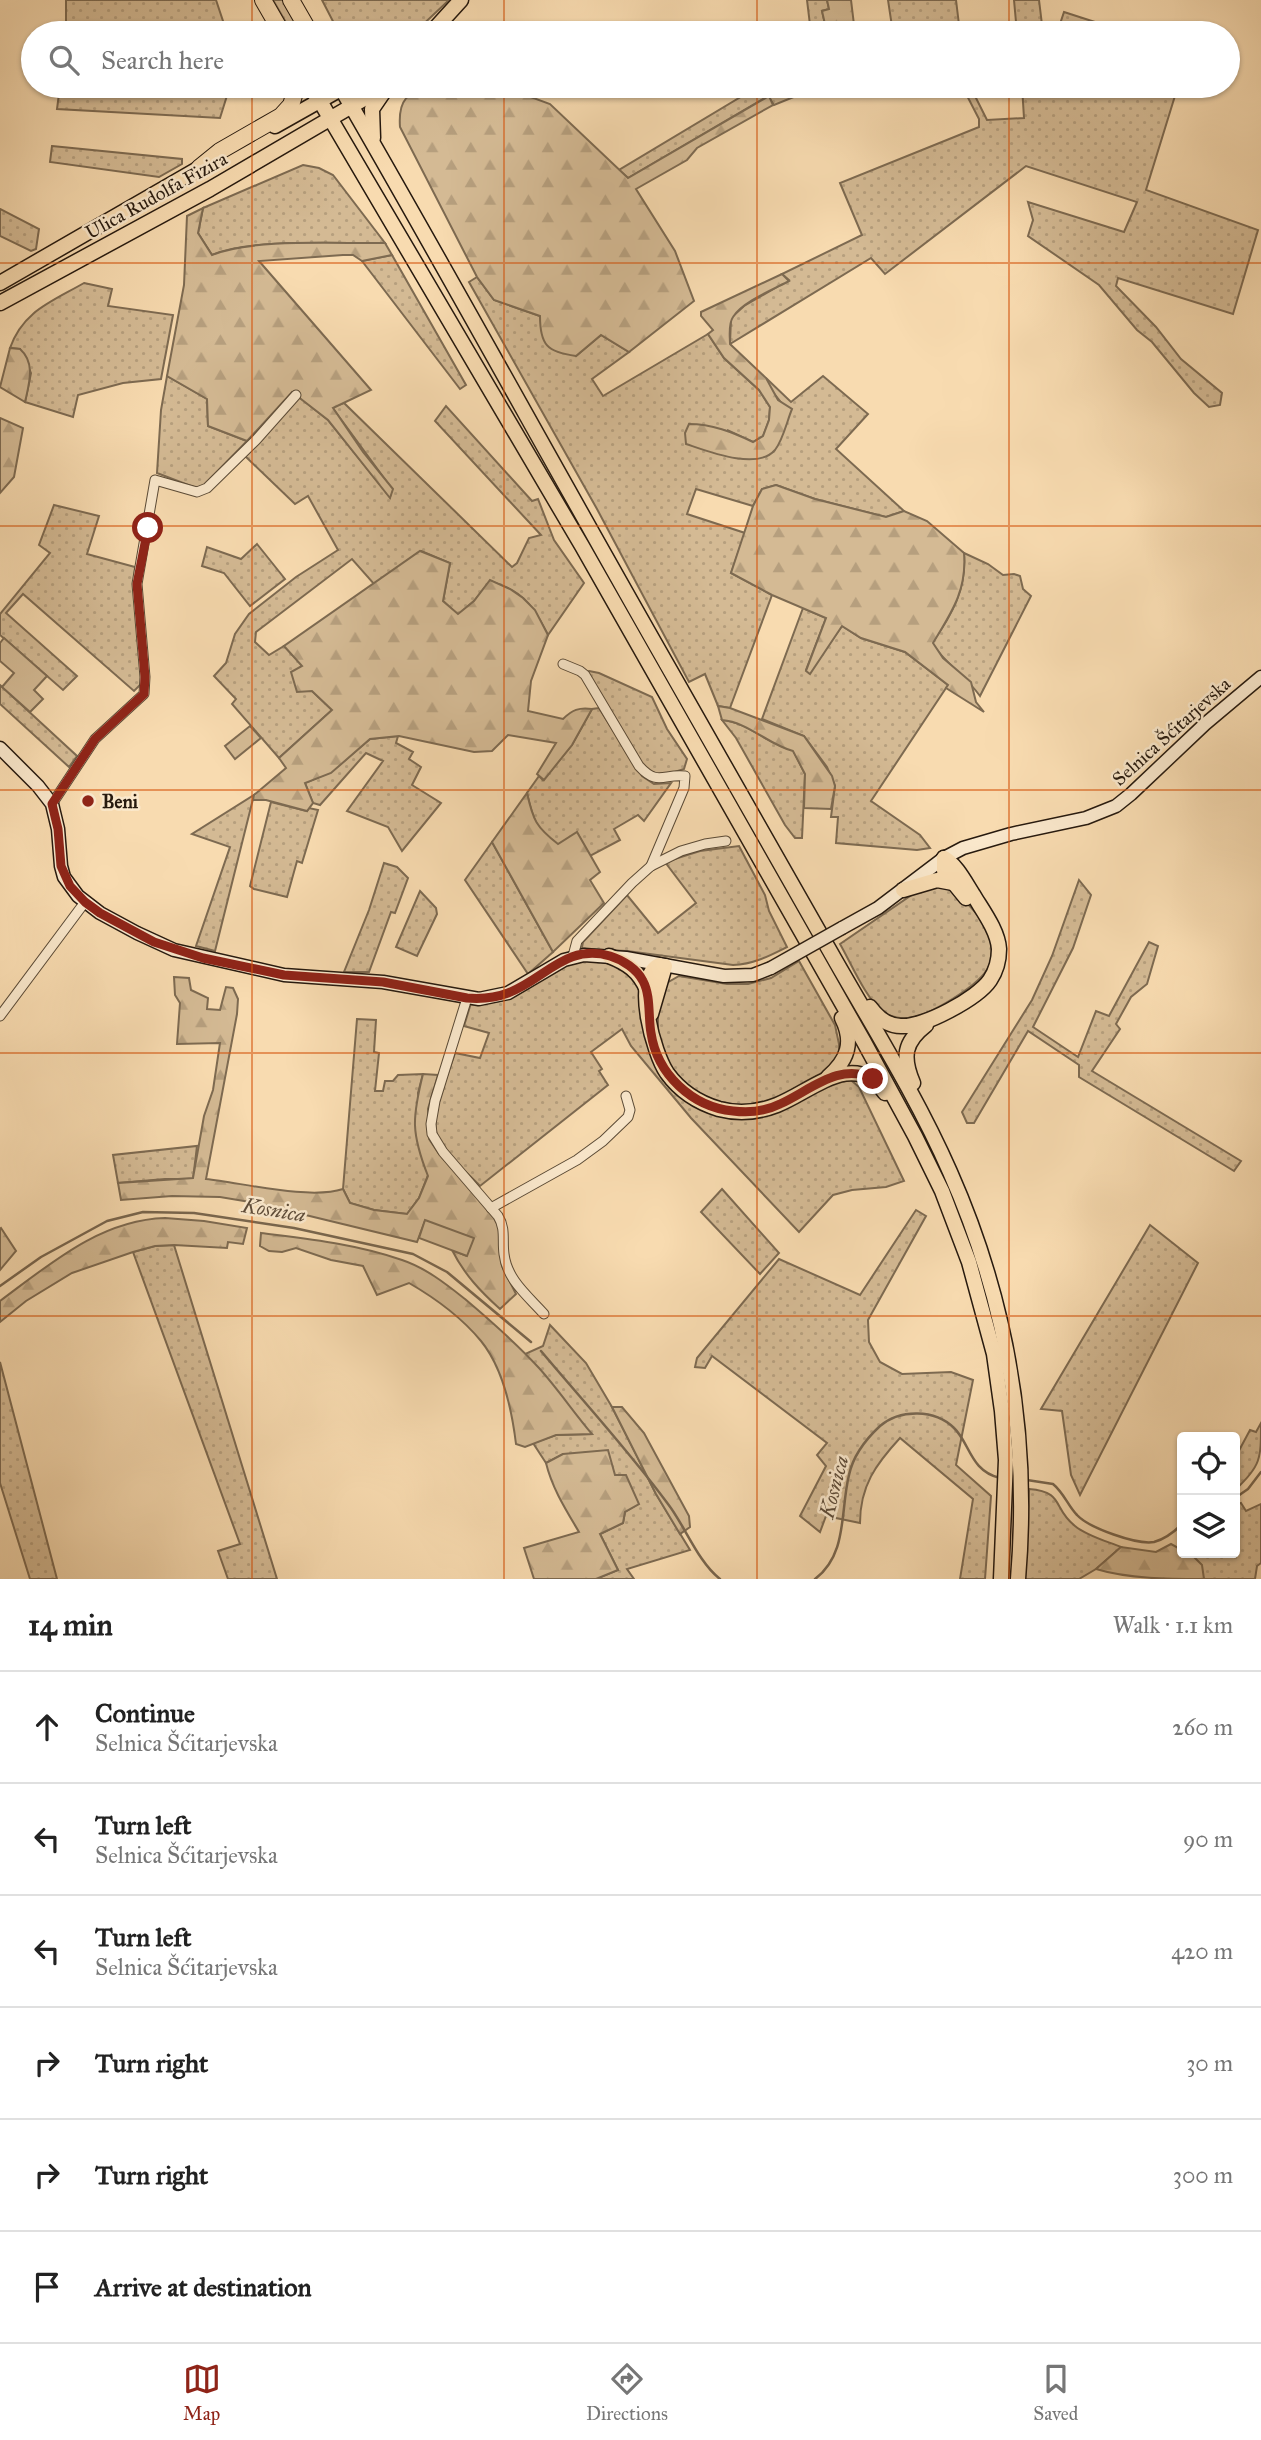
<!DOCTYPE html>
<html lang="en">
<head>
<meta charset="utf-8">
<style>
	:root { --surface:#fff; --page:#f2f2f2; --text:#222; --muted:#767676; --line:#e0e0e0; --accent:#8f2418 }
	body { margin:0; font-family:"IM FELL Great Primer",serif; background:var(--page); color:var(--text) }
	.controls { position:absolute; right:21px; bottom:21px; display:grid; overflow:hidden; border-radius:7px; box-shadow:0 2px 5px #0004 }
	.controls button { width:63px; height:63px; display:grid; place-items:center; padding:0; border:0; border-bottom:2px solid var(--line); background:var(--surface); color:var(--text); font:35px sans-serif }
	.stop { position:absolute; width:21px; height:21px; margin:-16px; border:5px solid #8f2418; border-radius:50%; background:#fff }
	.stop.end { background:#8f2418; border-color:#fff; box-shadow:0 2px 7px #0008 }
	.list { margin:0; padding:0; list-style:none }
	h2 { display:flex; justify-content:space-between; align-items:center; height:91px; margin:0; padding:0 28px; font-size:30px }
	h2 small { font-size:23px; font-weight:400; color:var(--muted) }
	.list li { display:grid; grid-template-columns:46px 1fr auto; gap:21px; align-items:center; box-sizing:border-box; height:112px; padding:0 28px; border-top:2px solid var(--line) }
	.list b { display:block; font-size:26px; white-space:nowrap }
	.list p { margin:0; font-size:23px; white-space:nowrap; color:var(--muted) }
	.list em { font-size:23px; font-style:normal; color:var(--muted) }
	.icon { flex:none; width:38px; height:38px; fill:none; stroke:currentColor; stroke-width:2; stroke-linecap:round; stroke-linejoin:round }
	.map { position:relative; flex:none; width:1261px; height:1579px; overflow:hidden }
	.search { position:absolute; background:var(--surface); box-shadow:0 2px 5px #0004; left:21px; right:21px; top:21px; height:77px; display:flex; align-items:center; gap:18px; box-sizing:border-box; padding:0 24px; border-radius:38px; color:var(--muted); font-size:26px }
	.sheet { height:763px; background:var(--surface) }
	nav { display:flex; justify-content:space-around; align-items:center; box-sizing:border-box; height:98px; border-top:2px solid var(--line); background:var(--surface); font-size:19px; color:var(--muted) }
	nav a { display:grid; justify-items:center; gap:4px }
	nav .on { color:var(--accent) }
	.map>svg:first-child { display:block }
	.grass { fill:url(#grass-dots); stroke:#7d6a51; stroke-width:2 }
	.forest { fill:url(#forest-firs); stroke:#7d6a51; stroke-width:2 }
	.green { fill:#d4ba94; stroke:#7d6a51; stroke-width:2 }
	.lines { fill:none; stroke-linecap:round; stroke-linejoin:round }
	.stream { stroke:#79664e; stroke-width:2.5 }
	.street-casing { stroke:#5a4a36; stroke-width:11 }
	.secondary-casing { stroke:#26190e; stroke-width:15 }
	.primary-casing { stroke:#26190e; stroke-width:17 }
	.highway-casing { stroke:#26190e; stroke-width:18 }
	.street { stroke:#fae8cc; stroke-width:9 }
	.secondary { stroke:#fae8cc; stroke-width:12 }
	.primary { stroke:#f8dbb0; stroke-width:14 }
	.highway { stroke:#f8dbb0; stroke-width:16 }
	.secondary-bridge-casing { stroke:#26190e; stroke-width:15; stroke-linecap:butt }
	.secondary-bridge { stroke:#fae8cc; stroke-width:12 }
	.route { stroke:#8f2418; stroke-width:9 }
	.grid { fill:none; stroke:#d5530c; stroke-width:2; stroke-opacity:0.55 }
	.poi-dot { fill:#8f2418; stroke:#fae8cc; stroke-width:2.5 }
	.labels { text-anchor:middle; stroke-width:5; stroke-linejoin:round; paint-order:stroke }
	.street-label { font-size:19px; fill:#26190e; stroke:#fae8cc }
	.poi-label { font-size:19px; font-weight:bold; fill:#26190e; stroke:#fae8cc; text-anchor:start }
	.water-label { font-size:21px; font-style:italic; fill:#5e4c39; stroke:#fae8cc }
</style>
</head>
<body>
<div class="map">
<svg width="1261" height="1579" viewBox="0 0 1261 1579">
	<defs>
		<pattern id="grass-dots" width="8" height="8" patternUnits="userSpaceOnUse" patternTransform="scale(1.75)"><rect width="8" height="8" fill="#d4ba94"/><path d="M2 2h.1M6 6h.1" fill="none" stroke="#b69f7e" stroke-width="1.8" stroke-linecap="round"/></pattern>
		<pattern id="forest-firs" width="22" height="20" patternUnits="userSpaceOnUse" patternTransform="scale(1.75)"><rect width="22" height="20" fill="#d4ba94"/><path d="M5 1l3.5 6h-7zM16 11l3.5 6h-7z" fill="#b69f7e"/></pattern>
	</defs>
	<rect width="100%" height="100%" fill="#f8dbb0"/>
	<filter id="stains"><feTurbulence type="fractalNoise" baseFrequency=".00286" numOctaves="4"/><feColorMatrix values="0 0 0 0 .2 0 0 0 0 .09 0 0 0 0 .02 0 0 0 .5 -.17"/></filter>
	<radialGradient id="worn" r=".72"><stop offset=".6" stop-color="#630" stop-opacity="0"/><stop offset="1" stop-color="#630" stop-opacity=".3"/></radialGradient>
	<g class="grass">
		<polygon points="66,0 216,0 227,33 66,33"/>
		<polygon points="273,0 285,0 304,33 292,33"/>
		<polygon points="322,0 449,0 414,33 339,33"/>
		<polygon points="807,0 827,0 829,9 822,11 827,33 811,33"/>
		<polygon points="888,0 956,0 960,33 893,33"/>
		<polygon points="1014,0 1039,0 1043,33 1017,33"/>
		<polygon points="1064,12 1129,33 1057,33"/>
		<polygon points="60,86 230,86 220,118 57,109"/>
		<polygon points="759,86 815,86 816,88 774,105 768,96 628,178 619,170"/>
		<polygon points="962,86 970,86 987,120 1024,118 1022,86 1178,86 1146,190 1258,230 1233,314 1118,278 1116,286 1156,327 1181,359 1222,393 1220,405 1209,407 1194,393 1152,342 1137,330 1099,285 1028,236 1033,220 1028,202 1124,232 1137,202 1026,166 885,274 871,258 730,344 731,318 744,306 789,280 782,274 862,235 840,183 979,127 979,119"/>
		<polygon points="52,146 182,159 182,164 159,177 50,162"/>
		<path d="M303 165 319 168 333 175 385 243C339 244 252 238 212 255L198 233 203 208Z"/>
		<polygon points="0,209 39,229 36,249 31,251 0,236"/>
		<polygon points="392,255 466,385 460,389 362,261"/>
		<polygon points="477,277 494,300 540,316 576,356 601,335 629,352 592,379 603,396 708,334 724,358 759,390 770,407 769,420 763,436 753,442 727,430 766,456 783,405 769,387 766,378 791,402 823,376 868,414 836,449 904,511 886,517 815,499 776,485 762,489 753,506 696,489 687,514 745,533 731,573 772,595 730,708 718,706 705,674 689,682 597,509 469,282"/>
		<path d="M84 283 112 289 108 306 173 315 161 379 123 383 78 395 73 417 25 402 31 373 20 349 10 348C23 311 51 302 84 283Z"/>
		<polygon points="167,376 207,399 208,426 247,441 203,486 196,488 157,473 161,410"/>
		<path d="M299 397 328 420 390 497 392 489 332 407 344 403 512 567 517 563 529 538 541 535 435 421 446 406 532 501 538 499 554 540 584 583 548 635C539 617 530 600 512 590 505 586 497 584 490 581L474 601 458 615 443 601 450 563 421 551 374 584 352 559 256 632 255 642 269 655 284 646 303 666 312 691 332 710 279 758 232 704 236 699 214 676 226 663 235 634 249 614 296 577 338 550 308 496 295 504 245 456Z"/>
		<polygon points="54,505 99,516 87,554 135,567 134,584 143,682 134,691 23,594 6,613 77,676 63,690 0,635 0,614 50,553 39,545"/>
		<polygon points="257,544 285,579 250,606 224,573 202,566 207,547 241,559"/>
		<path d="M964 553 988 564 1003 575 1014 574 1020 576 1023 589 1031 596 980 696C966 676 945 664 932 643 952 615 967 588 964 553Z"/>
		<polygon points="803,608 826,618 806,670 809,673 842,626 861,638 905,652 948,685 871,801 920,835 930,848 917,850 836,843 838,817 831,817 835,786 827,767 804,736 762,719"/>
		<polygon points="589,671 599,673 652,697 667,729 687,759 684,769 662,776 645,769 587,672"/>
		<polygon points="0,685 77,756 69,767 0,704"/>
		<path d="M599 708 642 776 654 784 671 783 644 821 638 815 614 829 620 840 590 856 577 833 558 845C534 826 534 822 527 793L539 776 543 780 572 745 592 709Z"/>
		<path d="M722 720C748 722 768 745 793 750L805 774 802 838H795L785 825 736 738Z"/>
		<polygon points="398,736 396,743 413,752 409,759 421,767 412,785 441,803 402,851 388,827 347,811 383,761 366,753 320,805 313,803 305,783 331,772 370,739"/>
		<polygon points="254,795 215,951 196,946 230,847 192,834"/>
		<polygon points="271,802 307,811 309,808 318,810 302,863 297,861 287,897 254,889 250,886"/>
		<polygon points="492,842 553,952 528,974 465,880"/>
		<path d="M739 846 765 895 769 911 787 947C769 956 754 964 733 965L627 951 583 949 582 947 583 942 627 895 658 933 696 903 665 862 700 851Z"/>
		<polygon points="384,863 397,867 408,878 395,913 391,912 369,972 344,972 369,910"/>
		<polygon points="1079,880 1091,895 1073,948 1033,1027 1078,1057 1096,1011 1109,1016 1149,942 1158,946 1147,984 1131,997 1116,1024 1120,1029 1092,1071 1241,1161 1234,1171 1079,1077 1079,1065 1028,1031 974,1123 967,1123 962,1112 1032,1000 1052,956"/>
		<path d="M931 885C956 889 958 893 975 912 987 925 997 948 989 966 981 985 929 1016 909 1018 901 1019 890 1017 883 1012 866 999 851 963 840 944L919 890Z"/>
		<polygon points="420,891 436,908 437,914 417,956 396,947"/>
		<path d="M577 960 613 963 637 979 654 1060 729 1116 852 1076V1081L859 1087 904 1181 886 1187 852 1190 833 1195 799 1232 691 1118 631 1046 622 1029 591 1052 602 1069 599 1071 608 1085 480 1186C466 1171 444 1155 437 1135 430 1116 449 1072 455 1053L480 1058 489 1033 464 1026 471 1003C484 1003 497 1003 509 998 533 989 552 969 577 960Z"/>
		<polygon points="799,961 835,1025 839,1044 839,1055 827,1074 763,1105 726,1105 707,1098 693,1090 677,1076 668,1062 658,1036 658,1008 665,984 679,976 727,984 748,984 771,978"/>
		<polygon points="357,1019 376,1020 374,1052 379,1053 375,1091 383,1091 385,1081 393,1081 398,1075 423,1074 418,1093 428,1175 419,1198 407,1214 374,1210 350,1203 343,1189"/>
		<polygon points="197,1146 193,1179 165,1179 118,1183 113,1155"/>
		<polygon points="722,1189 779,1253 760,1274 701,1212"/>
		<path d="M916 1210 926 1216 868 1320 869 1342 880 1362 902 1374 951 1372 973 1380 956 1465 991 1496 985 1579H960L973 1499 900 1438C876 1464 860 1486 860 1523L826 1516 820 1532 800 1516 826 1466 817 1455 827 1443 712 1356 705 1368 695 1367 697 1358 779 1259 860 1295Z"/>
		<polygon points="1150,1225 1198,1263 1080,1495 1071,1475 1062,1411 1041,1409"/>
		<polygon points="174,1245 277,1579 228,1579 218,1551 240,1544 133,1252 155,1246"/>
		<polygon points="550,1325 586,1363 612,1407 656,1494 690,1550 627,1569 634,1579 596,1579 618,1570 600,1534 623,1523 625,1512 638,1504 615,1475 563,1454 546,1463 533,1443 556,1435 591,1434 540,1370 525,1354 543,1346"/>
		<polygon points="0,1362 57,1579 30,1579 0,1483"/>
		<path d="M1261 1423C1261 1459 1261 1466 1235 1490V1458L1250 1430 1256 1432Z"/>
		<path d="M1029 1489C1065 1492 1052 1508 1075 1526 1087 1536 1106 1541 1121 1547L1096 1569 1079 1579H1025Z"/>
		<polygon points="1241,1503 1246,1511 1261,1504 1261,1563 1257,1566 1255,1579 1204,1579 1193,1556 1187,1553 1235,1553 1235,1505"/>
	</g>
	<g class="forest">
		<polygon points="827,0 851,0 855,33 827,33 822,11 829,9"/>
		<path d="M432 86H501L550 104 628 178 769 96 773 105 697 148 687 160 636 189 675 251 694 301 629 352 601 335 576 356C547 352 540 345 540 316L494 300 477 277 400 127C398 99 407 93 432 86Z"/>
		<path d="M203 208 198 233 212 255C253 238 339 244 385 243L392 255 362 261 353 255H343L259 261 371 390 333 408 363 452 393 489 390 498 328 420 292 392 247 441 208 426 207 399 167 376 184 285 187 216Z"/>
		<path d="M782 274 789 281C774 289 742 302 733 317 728 324 730 336 730 344L766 378 778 400 792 409C787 421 783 440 775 450 757 471 707 451 686 444L685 433 689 424C712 424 732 432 753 442L763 436 769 420 770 407 759 390 724 358 708 334 713 330 701 316V312Z"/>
		<path d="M10 348 20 349C36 363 29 384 25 402L0 387Z"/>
		<polygon points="0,418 23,428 14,477 0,493"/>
		<path d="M776 485 815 499 886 517 904 511 927 521 964 553C967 591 951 613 933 643L943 658 971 682 976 702 984 712 946 688 948 685 905 652 861 638 842 626 810 674 806 671 826 618 772 595 731 573 753 506 762 489Z"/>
		<path d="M420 551 450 563 443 601 458 614 474 601 490 580 510 589 523 598 535 610 548 635 531 681 528 711 563 719C572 710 579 707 592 709L572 745 544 780 537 774 556 743 508 735 492 751 474 752 399 736 370 739 331 773 305 783 313 803 307 811 266 800H253L254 795 286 768 279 758 332 710 312 691 297 692 291 672 302 666 284 646Z"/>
		<path d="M718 706 730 708 804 736 832 776 835 786 831 809 804 808 805 774 793 751C769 745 748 722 722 720Z"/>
		<path d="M527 793C533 820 536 827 558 844L577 832 600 872 590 880 604 903 553 952 492 842Z"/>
		<path d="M174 977 189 978 191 990 208 998 207 1009 220 1010 226 987 233 988 238 999 237 1014 206 1179C243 1183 310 1200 343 1189L350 1203 374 1210 407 1214 419 1198 428 1176C411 1133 412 1118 423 1074L438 1075 428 1109 429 1139 439 1154 489 1209 499 1224 502 1266 516 1294 500 1309C480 1291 464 1274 452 1250L467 1256 425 1221 417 1242 256 1203 220 1197 172 1196 121 1200 118 1183 193 1178 204 1116 213 1090 220 1043 177 1044 180 1003 175 995Z"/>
		<path d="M165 1218 204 1221 247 1228 243 1244 228 1242 227 1248 174 1245 155 1246 133 1252 72 1273 26 1301 0 1322V1301C50 1264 100 1220 165 1218Z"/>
		<polygon points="1,1228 16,1251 0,1270 0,1229"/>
		<path d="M261 1233C308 1239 357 1244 402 1260 426 1268 446 1284 465 1299 491 1321 516 1343 539 1368 558 1389 574 1413 592 1434L556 1435 525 1447 516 1444C512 1411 503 1368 481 1341 462 1318 435 1298 409 1283L377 1295 363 1266 331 1260 296 1248 282 1252 269 1251 260 1246Z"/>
		<polygon points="612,1407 622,1407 644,1433 689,1516 690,1527 680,1534 656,1494"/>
		<path d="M608 1450 615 1475H626L639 1504 625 1512 623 1523 600 1534 618 1570 596 1579H534L524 1548 579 1532C566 1510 552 1488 546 1463L563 1454Z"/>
		<path d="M1171 1544 1182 1550V1553L1193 1556 1202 1565 1204 1579C1169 1579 1129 1579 1096 1569L1121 1547 1156 1552Z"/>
	</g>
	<g class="green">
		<polygon points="4,638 47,676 34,690 43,699 30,712 2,687 14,673 0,661 0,643"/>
		<polygon points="250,726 261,738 235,759 225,746"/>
		<polygon points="425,1220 474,1238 467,1256 419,1238"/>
	</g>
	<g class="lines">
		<g class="stream">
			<polyline points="0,1286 41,1257 107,1221 143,1212 194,1213 294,1228 413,1254 447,1272 531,1342"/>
			<path d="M541 1351C583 1401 629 1451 668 1504 685 1526 698 1562 720 1579"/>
			<path d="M1027 1480 1053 1484C1064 1493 1068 1506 1077 1515 1089 1528 1137 1545 1154 1542 1165 1539 1174 1532 1182 1524"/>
			<polyline points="1235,1498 1248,1489 1261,1472"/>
			<path d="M815 1579C848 1554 840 1511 849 1475 853 1456 866 1439 880 1426 900 1409 935 1409 954 1428 970 1443 970 1471 1000 1478"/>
		</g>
		<g class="street-casing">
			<g id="street">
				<path d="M563 664 580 671 585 675 639 766C658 787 664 773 685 776L684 788 651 866"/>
				<polyline points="52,804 95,739 144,694 145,677 137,584 155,480 197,492 207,488 256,440 296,395"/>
				<polyline points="573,956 577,941 632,883 651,866 681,851 705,844 726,841"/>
				<path d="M467 998 435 1101 431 1124 432 1134 443 1152 498 1216C506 1229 502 1240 504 1254 507 1280 528 1296 544 1314"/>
				<polyline points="0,1016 85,902"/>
				<polyline points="491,1208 577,1160 603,1141 628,1117 630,1110 626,1096"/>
			</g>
		</g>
		<g class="secondary-casing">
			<g id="secondary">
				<polyline points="0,748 38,786 52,804 58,829 61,866 64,877 78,896 100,913 137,933 174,950 284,975 383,982 479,999 508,993 564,960 584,955 626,958 724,976 753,975 771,968"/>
				<polyline points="842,928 878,908 944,858 963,848 1011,834 1086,818 1116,806 1131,794 1205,724 1261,677"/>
			</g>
		</g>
		<g class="primary-casing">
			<g id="primary">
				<polyline points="431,33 461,0"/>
				<path d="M341 88C453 281 559 476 670 670 725 766 780 863 835 960 875 1030 918 1099 950 1172 1008 1303 1030 1437 1018 1579"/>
				<polyline points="320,101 582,546 864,1042 915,1136 942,1191 969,1262 994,1354 1002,1411 1006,1460 1001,1579"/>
				<polyline points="275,126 346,86"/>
				<polyline points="373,138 372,109 385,90"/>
				<polyline points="0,283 208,163"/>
				<polyline points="0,303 210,189 386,86"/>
				<polyline points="944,858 944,871 966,898"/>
				<polyline points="903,890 937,880 953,883"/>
				<path d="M609 956C627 963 639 971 647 990"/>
				<path d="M659 965C632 979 654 1054 667 1073 680 1091 699 1103 719 1109 738 1114 759 1112 777 1105 811 1092 854 1048 885 1093"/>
				<path d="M870 1007C878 1018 888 1026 901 1026 923 1028 978 998 990 980 996 971 999 960 999 949 998 931 983 911 974 896 966 884 957 865 944 858"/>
				<polyline points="651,1014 665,966"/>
				<path d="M828 1077C848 1060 854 1042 842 1018"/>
				<path d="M913 1083C902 1057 904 1042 926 1025"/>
			</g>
		</g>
		<g class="highway-casing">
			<g id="highway">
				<polyline points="263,0 282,33"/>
				<polyline points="291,0 310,33"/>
				<polyline points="311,86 320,101"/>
				<polyline points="340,86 341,88"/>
				<polyline points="199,168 220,151 281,116 291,105 297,86"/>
			</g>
		</g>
		<use href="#street" class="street"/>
		<use href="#secondary" class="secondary"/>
		<use href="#primary" class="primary"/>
		<use href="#highway" class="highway"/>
		<g class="secondary-bridge-casing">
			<polyline id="secondary-bridge" points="771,968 842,928"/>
		</g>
		<use href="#secondary-bridge" class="secondary-bridge"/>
	</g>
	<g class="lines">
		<path class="route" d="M148 528 137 584 145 677 144 694 95 739 52 804 58 829 61 866 70 886 85 902 100 913 154 942 203 958 284 975 383 982 467 998C480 999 495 998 508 993 544 980 566 943 610 956 623 960 637 969 643 981 651 996 648 1017 651 1033 657 1074 692 1107 733 1111 749 1113 766 1111 780 1104 809 1091 841 1061 873 1079"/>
	</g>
	<path class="grid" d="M252 0V33M504 0V33M757 0V33M1009 0V33M252 86V1579M504 86V1579M757 86V1579M1009 86V1579M0 263H1261M0 526H1261M0 790H1261M0 1053H1261M0 1316H1261"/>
	<circle class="poi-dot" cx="88" cy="801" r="7"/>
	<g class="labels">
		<g class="street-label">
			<text transform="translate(156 195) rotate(-29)" y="7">Ulica Rudolfa Fizira</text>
			<text transform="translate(1171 731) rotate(-42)" y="7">Selnica Šćitarjevska</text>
		</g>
		<g class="poi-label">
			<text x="102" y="808">Beni</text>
		</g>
		<g class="water-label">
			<text transform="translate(274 1210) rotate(9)" y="7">Kosnica</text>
			<text transform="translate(834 1487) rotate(-76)" y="7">Kosnica</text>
		</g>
	</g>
	<rect width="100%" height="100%" filter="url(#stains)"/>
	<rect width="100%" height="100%" fill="url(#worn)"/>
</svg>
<div class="controls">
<button><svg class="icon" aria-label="locate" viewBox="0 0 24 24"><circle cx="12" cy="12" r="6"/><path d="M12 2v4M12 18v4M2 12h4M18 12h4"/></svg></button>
<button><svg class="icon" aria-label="layers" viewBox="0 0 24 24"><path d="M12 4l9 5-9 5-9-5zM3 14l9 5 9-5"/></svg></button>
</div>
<div class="stop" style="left:148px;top:528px"></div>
<div class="stop end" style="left:873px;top:1079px"></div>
<div class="search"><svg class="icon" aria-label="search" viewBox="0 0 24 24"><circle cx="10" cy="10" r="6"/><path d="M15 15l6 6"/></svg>Search here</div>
</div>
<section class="sheet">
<h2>14 min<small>Walk · 1.1 km</small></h2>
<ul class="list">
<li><svg class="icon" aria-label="ahead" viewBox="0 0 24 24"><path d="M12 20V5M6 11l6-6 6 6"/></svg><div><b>Continue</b><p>Selnica Šćitarjevska</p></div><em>260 m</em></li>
<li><svg class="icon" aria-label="left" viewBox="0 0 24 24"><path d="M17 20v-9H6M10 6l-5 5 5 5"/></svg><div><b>Turn left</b><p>Selnica Šćitarjevska</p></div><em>90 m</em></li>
<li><svg class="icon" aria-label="left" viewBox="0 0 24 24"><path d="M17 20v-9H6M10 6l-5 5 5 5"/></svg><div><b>Turn left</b><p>Selnica Šćitarjevska</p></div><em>420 m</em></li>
<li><svg class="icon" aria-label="right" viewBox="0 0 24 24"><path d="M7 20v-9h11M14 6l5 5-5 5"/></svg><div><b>Turn right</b></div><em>30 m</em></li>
<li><svg class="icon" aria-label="right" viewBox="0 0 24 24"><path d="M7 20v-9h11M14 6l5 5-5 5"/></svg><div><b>Turn right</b></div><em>300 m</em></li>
<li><svg class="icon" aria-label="arrive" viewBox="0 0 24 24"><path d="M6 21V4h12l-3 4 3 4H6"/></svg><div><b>Arrive at destination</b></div></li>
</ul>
</section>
<nav>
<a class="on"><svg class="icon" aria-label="map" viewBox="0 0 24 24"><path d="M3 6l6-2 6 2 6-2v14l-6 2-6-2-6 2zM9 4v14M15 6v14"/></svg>Map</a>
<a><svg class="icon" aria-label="directions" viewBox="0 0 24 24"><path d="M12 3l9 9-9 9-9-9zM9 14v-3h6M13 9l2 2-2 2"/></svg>Directions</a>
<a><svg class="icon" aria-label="saved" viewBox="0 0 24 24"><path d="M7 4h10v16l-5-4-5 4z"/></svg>Saved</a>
</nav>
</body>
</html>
